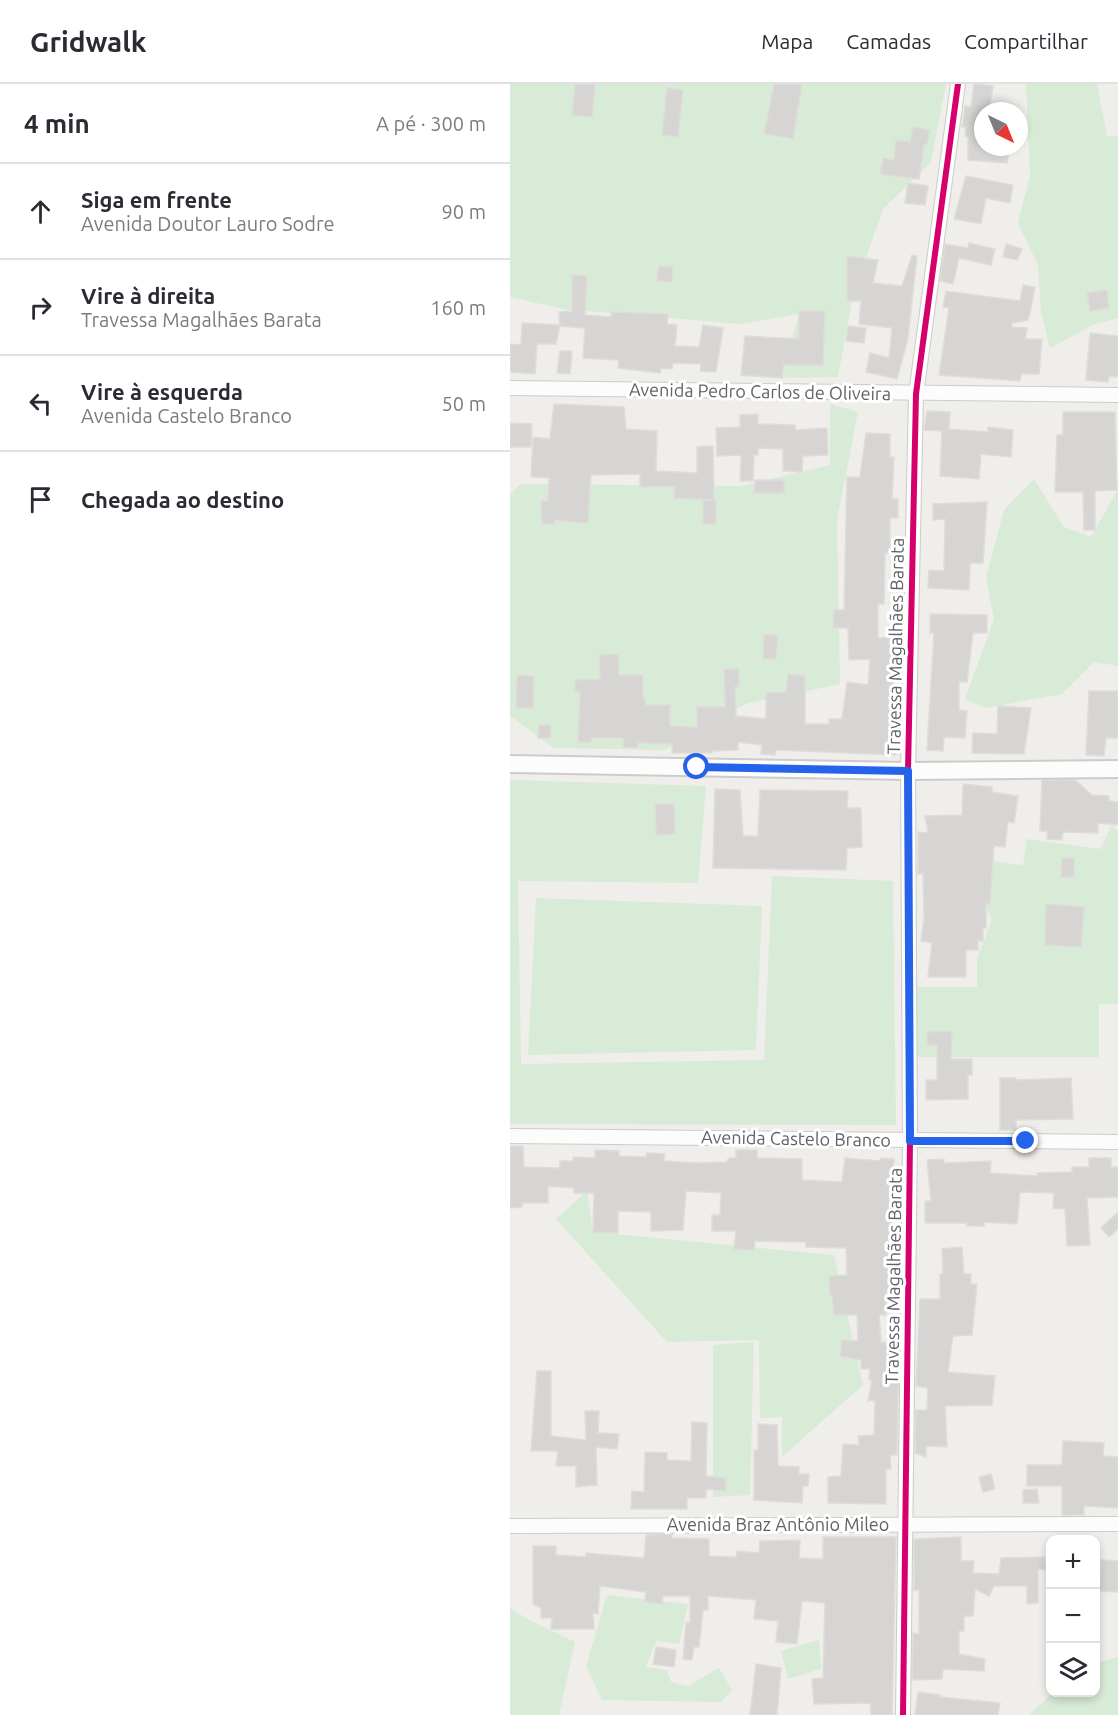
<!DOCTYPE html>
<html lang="pt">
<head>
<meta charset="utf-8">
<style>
	:root { --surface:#fff; --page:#f7f7f7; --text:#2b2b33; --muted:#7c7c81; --line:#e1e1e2 }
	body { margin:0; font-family:Ubuntu,sans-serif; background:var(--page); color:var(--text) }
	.controls { position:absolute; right:18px; bottom:18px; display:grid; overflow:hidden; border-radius:12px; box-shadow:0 3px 9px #0003 }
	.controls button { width:54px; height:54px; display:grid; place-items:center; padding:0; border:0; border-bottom:2px solid var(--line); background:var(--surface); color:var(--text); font:30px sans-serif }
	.compass { position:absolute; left:464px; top:18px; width:54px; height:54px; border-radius:50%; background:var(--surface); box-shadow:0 3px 9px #0003; rotate:137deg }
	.stop { position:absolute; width:18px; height:18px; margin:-14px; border:4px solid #2563eb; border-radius:50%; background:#fff }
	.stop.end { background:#2563eb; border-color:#fff; box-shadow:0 2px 6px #0008 }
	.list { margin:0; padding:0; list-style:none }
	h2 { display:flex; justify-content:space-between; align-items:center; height:78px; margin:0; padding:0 24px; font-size:26px }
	h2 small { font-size:20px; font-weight:400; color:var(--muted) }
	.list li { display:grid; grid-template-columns:39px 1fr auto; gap:18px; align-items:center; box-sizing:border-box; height:96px; padding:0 24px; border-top:2px solid var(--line) }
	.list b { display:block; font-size:22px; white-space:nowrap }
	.list p { margin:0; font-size:20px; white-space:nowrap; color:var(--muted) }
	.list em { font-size:20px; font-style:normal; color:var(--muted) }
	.icon { flex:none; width:33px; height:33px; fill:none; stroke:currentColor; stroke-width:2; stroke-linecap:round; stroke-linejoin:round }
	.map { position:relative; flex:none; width:608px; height:1631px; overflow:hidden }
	header { display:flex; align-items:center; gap:36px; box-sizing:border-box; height:84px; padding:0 30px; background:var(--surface); border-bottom:2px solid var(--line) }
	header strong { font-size:28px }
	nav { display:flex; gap:33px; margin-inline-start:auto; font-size:21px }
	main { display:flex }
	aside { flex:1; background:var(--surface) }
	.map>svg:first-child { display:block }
	.green { fill:#d8ebd6 }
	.building { fill:#d6d5d3; stroke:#deddd9; stroke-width:1.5 }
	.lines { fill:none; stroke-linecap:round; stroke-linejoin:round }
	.minor-casing { stroke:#cbcccc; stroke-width:16 }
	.tertiary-casing { stroke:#cbcccc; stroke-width:20 }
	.minor { stroke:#fdfcfc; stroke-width:14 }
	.tertiary { stroke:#fdfcfc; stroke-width:16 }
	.cycleway-casing { stroke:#fff; stroke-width:10 }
	.cycleway { stroke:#d6006c; stroke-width:6 }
	.route { stroke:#2563eb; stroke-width:8 }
	.labels { text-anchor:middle; stroke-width:6; stroke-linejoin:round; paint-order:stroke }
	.street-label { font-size:18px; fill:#5f6368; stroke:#fff }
</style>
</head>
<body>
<header>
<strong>Gridwalk</strong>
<nav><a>Mapa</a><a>Camadas</a><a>Compartilhar</a></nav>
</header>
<main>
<aside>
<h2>4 min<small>A pé · 300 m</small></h2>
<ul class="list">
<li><svg class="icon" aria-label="ahead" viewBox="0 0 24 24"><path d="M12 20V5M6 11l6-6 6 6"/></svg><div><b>Siga em frente</b><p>Avenida Doutor Lauro Sodre</p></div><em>90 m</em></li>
<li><svg class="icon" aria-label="right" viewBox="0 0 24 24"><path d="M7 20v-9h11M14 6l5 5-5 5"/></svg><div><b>Vire à direita</b><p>Travessa Magalhães Barata</p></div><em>160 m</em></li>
<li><svg class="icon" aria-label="left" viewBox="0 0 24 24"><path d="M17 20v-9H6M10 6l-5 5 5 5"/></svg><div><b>Vire à esquerda</b><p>Avenida Castelo Branco</p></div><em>50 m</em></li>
<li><svg class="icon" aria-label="arrive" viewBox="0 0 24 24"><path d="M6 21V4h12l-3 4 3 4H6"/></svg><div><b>Chegada ao destino</b></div></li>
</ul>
</aside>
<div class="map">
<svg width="608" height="1631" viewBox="0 0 608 1631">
	<rect width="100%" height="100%" fill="#efeeea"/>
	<g class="green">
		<polygon points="0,0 436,0 421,78 373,125 343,211 328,293 272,294 289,230 232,240 76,227 76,192 62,192 62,227 0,213"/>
		<polygon points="516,0 587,0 597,52 608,52 608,234 585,240 540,264 531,227 528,181 508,139 520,92"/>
		<polygon points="320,320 348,328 327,436 330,600 235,620 155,666 44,664 0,632 0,410 11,400 232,402 320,381"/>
		<polygon points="524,395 554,443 581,453 608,405 608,582 584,578 552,610 475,624 455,615 484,535 476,493 494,426"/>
		<polygon points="0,696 196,702 188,799 8,797 11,980 254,976 262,792 383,797 386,1041 0,1040"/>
		<polygon points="602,741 608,747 608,920 589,920 589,973 406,973 406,903 467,903 467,875 482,835 461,799 465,775 513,781 517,755 590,765"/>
		<polygon points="26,814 252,822 246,966 18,971"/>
		<polygon points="77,1107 83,1148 324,1171 353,1301 272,1373 272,1333 250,1334 249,1256 157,1258 46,1135"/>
		<polygon points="244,1258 240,1411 203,1413 203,1261"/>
		<polygon points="97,1511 178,1520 169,1560 146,1557 136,1583 157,1586 161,1598 178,1602 209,1584 222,1606 211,1618 92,1616 76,1582"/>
		<polygon points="0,1524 19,1536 65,1558 49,1631 0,1631"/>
		<polygon points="309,1556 311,1585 278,1595 271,1567"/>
		<polygon points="608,1573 608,1631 519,1631 543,1609 586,1608 586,1579"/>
	</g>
	<g class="building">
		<polygon points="65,0 85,0 82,33 62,31"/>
		<polygon points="264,0 292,0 283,55 254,50"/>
		<polygon points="464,0 483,2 479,27 473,27 473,63 500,63 497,79 458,76 458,53 455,52 456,43 452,43 455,22 461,23"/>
		<polygon points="157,4 173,6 168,53 152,51"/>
		<polygon points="403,43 420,46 417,61 414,61 409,95 370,90 373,74 384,76 386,56 400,58"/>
		<polygon points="456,92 503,101 500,119 476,114 471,140 444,135"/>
		<polygon points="398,99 418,102 415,121 395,119"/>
		<polygon points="459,159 485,165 481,181 449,174 443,200 430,197 435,160 458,164"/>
		<polygon points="496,160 512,165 507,176 493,173"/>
		<polygon points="402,171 407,172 398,254 387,295 356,288 360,269 379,274 382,244 349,240 351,217 337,217 337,172 368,176 363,199 392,202"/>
		<polygon points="149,182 163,183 162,198 147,197"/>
		<polygon points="62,191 77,192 75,231 101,233 102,228 158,230 157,240 167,241 165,262 189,263 193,241 213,244 206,288 190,287 191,280 163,279 162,285 151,284 150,289 108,284 109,276 73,274 75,244 50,242 49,228 62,227"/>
		<polygon points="513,201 525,203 520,229 518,236 502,239 502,243 517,244 515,255 532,255 529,290 511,290 510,297 429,291 439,224 433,223 436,207 510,217"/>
		<polygon points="597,206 599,224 580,227 577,209"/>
		<polygon points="289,227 315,227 313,281 274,281 272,294 231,291 235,252 289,255"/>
		<polygon points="12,239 50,241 46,260 27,260 25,290 0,288 0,260 11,261"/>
		<polygon points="338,242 356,244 354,259 336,257"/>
		<polygon points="580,249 608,252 608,293 599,292 598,298 576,296"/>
		<polygon points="50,267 62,267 60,290 47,289"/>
		<polygon points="44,320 114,323 116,345 147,347 146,387 187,389 187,363 203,362 204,416 164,414 165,402 130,403 130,390 81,391 78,439 44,436 45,440 32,440 31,417 38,417 39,394 21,393 23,353 40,355"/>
		<polygon points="417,327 440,328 439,345 478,348 478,343 503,346 501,373 471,370 469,395 430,392 432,347 414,346"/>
		<polygon points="553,328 605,328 607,406 585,407 585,446 574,446 573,408 545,408 547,351 553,351"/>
		<polygon points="248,330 248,340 285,341 285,346 317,344 318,371 293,372 292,388 273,387 273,365 248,364 248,371 244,371 243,397 230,397 231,371 207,372 206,344 230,343 230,331"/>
		<polygon points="0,339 22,340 21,363 0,363"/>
		<polygon points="356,349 380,350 380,373 384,373 382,415 388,415 388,434 380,434 380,469 375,469 374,520 368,520 368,554 387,553 382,622 387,622 386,671 266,666 265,671 251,670 252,661 228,658 228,666 202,667 202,669 162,669 162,660 128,659 128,664 113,663 114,654 82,654 81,658 68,658 70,608 65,608 65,596 90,595 89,571 108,570 109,591 133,591 133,615 135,615 136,621 160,621 160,642 187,643 187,623 215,623 214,585 229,585 229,603 225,603 226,632 256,635 256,609 276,608 278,590 295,592 295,640 319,640 319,635 332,635 337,598 358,601 360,575 339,576 338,544 323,544 324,526 334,526 337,393 350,393"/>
		<polygon points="245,396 274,396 274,409 244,409"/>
		<rect x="193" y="416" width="13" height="24"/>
		<polygon points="477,418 473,479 460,479 459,506 418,504 419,486 434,487 435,435 423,436 423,420"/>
		<polygon points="420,530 477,531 477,549 463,549 457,598 449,598 449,626 457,627 455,654 434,653 433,667 417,666 424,549 420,549"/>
		<polygon points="254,551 268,551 266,575 253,575"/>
		<polygon points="7,591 24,592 23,624 6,624"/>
		<polygon points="579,607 608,607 608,654 596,654 594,672 576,671"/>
		<polygon points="488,622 521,624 514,670 462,669 463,649 487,650"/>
		<polygon points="29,641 41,641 40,654 28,654"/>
		<polygon points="532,696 565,696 582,711 599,712 599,717 608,718 608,741 588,739 588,749 553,748 552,756 537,755 537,747 530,747"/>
		<polygon points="453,700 482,703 482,708 508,712 504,739 498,738 495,763 484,762 480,820 476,820 476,844 473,844 473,857 468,857 468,866 456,866 456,893 418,893 422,859 411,857 414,834 413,789 408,790 408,748 418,749 415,732 452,731"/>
		<polygon points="205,705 230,706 233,752 248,752 250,706 338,707 337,724 351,724 352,763 337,764 336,786 203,784"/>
		<polygon points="145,720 164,720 165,750 146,751"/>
		<polygon points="552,774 564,774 564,793 551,793"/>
		<polygon points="536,820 574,823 571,863 535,861"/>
		<polygon points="442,947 441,975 462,975 462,991 458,991 458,1015 416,1016 416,996 427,996 427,961 417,961 417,948"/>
		<polygon points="490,994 506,994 506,996 561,994 563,1035 506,1036 506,1046 490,1046"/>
		<polygon points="0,1062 13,1062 14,1083 50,1084 50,1077 63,1077 63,1073 85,1074 85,1066 109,1067 109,1072 136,1073 137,1069 155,1070 154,1077 188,1079 216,1078 219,1074 226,1074 226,1066 247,1066 247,1074 292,1075 292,1096 332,1098 335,1074 371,1077 371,1074 384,1075 379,1121 382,1121 382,1162 379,1162 385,1209 376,1209 376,1231 369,1231 371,1258 389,1260 387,1364 387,1371 380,1371 381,1385 376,1385 376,1420 318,1419 318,1393 331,1392 333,1360 349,1361 348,1352 364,1351 365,1316 358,1317 362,1296 359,1296 360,1285 351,1285 351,1276 330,1272 332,1256 348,1257 347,1231 324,1231 322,1211 320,1211 319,1192 337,1191 336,1164 296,1163 296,1158 245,1157 244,1166 224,1165 226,1147 202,1147 202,1131 210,1131 211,1109 176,1107 173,1146 141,1147 141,1128 108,1127 108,1149 83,1148 84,1109 64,1109 64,1104 38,1102 38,1119 13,1119 12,1123 0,1124"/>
		<polygon points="579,1074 601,1074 601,1083 608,1083 608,1113 577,1114 580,1161 557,1162 555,1125 543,1124 544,1109 510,1108 507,1140 474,1138 474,1142 457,1142 457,1139 415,1139 415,1117 421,1117 417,1076 434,1075 434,1079 481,1077 480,1089 527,1092 527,1089 562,1088 562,1083 579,1083"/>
		<polygon points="608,1128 608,1145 599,1153 591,1144"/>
		<polygon points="452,1163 454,1190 461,1190 461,1200 467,1200 462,1251 443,1252 438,1288 485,1292 482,1321 435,1322 437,1363 416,1362 416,1373 405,1369 406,1326 417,1326 418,1304 406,1302 410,1215 430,1215 430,1190 433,1190 432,1165"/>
		<polygon points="27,1287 41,1287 41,1352 76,1356 75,1327 89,1327 88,1349 109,1350 107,1365 86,1363 87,1401 66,1403 66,1382 46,1382 48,1367 21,1367"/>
		<polygon points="182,1338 197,1339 196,1392 216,1394 216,1407 196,1405 196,1414 177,1414 177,1425 121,1425 122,1407 134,1408 135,1368 157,1369 157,1376 181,1377"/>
		<polygon points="248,1340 267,1341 268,1382 289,1383 289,1390 299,1390 298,1402 293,1402 292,1419 244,1416 244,1366 248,1366"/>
		<polygon points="553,1357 594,1359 593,1372 608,1373 608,1424 574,1422 574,1431 552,1431 552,1402 517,1402 517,1381 552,1381"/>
		<polygon points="481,1390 485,1405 473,1408 469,1393"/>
		<polygon points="527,1405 529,1419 513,1419 513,1406"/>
		<polygon points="155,1450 162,1451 162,1454 199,1455 199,1472 226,1473 227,1467 249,1469 250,1457 290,1456 289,1474 313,1475 313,1453 386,1453 382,1631 361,1631 360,1619 304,1620 302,1595 313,1594 315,1519 292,1517 287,1560 266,1558 268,1537 244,1535 246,1516 198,1512 198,1526 193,1526 189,1563 184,1563 182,1576 173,1575 176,1538 180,1539 180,1512 153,1512 152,1520 135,1518 136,1508 90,1502 88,1530 83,1529 84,1545 41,1545 42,1534 31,1534 31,1524 23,1520 23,1462 46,1462 46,1471 76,1473 76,1469 134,1474 136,1451"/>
		<polygon points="451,1453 451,1477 464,1477 463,1489 489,1490 491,1474 534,1473 536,1486 528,1485 528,1519 517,1520 517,1502 484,1502 479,1512 465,1505 463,1532 454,1532 454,1547 449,1547 449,1570 475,1575 474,1587 433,1585 432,1595 402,1596 403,1549 409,1550 409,1506 404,1506 404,1455"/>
		<polygon points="591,1476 608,1477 608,1508 589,1507"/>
		<polygon points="146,1563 166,1566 164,1583 143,1580"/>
		<polygon points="246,1580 271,1584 267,1631 240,1631"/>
		<polygon points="408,1608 430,1611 430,1613 490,1619 488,1631 405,1631"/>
	</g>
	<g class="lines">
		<g class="minor-casing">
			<g id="minor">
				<polyline points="0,304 608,311"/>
				<polyline points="0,1052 608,1058"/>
				<polyline points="0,1442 608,1440"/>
				<polyline points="393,1631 400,1057 398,687 406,310 448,0"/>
			</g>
		</g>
		<g class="tertiary-casing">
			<polyline id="tertiary" points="0,680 398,687 608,685"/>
		</g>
		<use href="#minor" class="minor"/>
		<use href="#tertiary" class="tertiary"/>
		<g class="cycleway-casing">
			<polyline id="cycleway" points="393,1631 400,1057 398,687 406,310 448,0"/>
		</g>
		<use href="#cycleway" class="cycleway"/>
	</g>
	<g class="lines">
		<polyline class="route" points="187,683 398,687 400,1057 516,1057"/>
	</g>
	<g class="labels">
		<g class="street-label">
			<text transform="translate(250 308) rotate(1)" y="6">Avenida Pedro Carlos de Oliveira</text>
			<text transform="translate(386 562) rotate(-89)" y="6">Travessa Magalhães Barata</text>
			<text transform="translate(286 1055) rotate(1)" y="6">Avenida Castelo Branco</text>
			<text transform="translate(384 1192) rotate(-89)" y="6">Travessa Magalhães Barata</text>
			<text x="268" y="1447">Avenida Braz Antônio Mileo</text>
		</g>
	</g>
</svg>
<div class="controls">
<button>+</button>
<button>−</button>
<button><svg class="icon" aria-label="layers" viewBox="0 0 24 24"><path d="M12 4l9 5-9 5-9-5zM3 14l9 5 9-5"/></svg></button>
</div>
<svg class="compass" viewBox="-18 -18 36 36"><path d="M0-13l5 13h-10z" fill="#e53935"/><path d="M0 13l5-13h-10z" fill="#7c7c81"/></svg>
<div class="stop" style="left:187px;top:683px"></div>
<div class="stop end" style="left:516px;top:1057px"></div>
</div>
</main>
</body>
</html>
